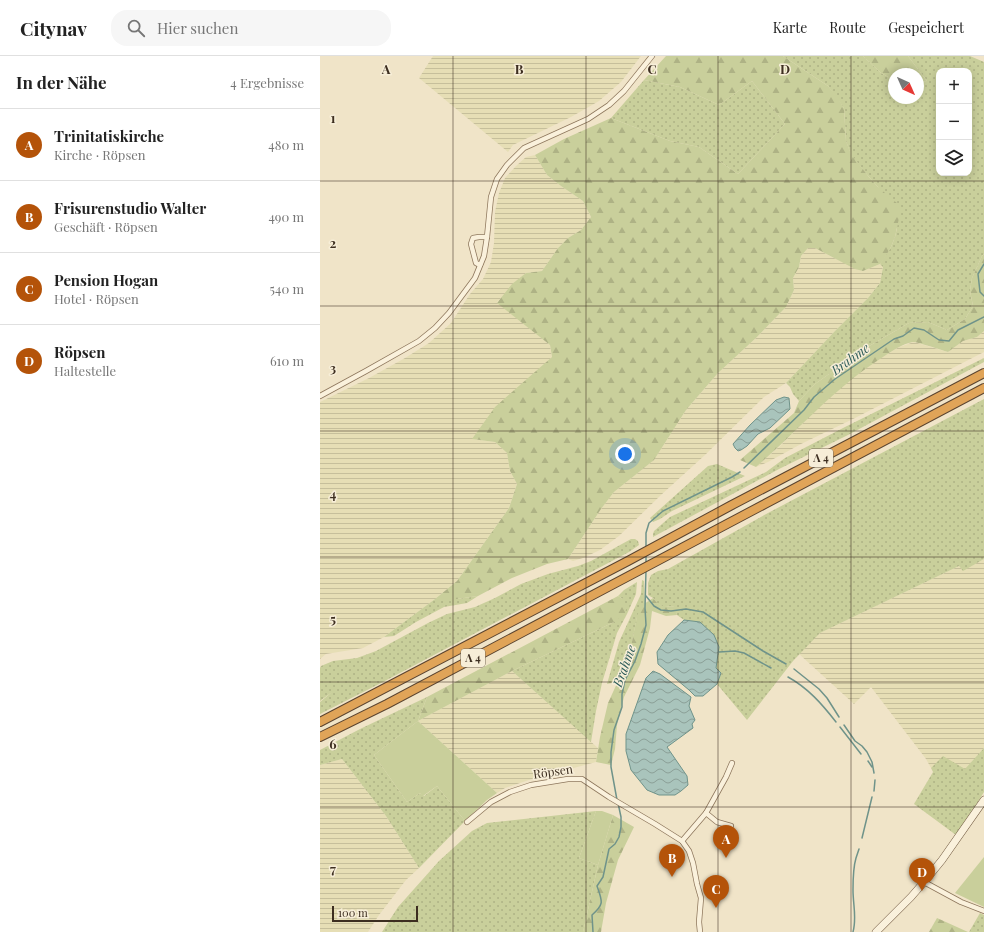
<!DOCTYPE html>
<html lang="de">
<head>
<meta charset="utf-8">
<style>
	:root { --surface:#fff; --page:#f6f6f6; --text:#222; --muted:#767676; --line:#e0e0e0; --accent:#b45309 }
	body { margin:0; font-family:"Playfair Display",serif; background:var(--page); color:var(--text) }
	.controls { position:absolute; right:12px; top:12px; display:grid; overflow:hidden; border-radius:8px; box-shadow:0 2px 10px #0003 }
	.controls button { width:36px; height:36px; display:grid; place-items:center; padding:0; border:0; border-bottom:1px solid var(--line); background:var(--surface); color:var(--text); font:20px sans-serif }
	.compass { position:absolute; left:568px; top:12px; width:36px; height:36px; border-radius:50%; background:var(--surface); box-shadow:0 2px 10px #0003; rotate:135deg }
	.scale { position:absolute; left:12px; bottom:10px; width:86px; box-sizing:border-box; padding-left:4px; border:2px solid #3d2e20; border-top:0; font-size:11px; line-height:14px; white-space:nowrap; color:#3d2e20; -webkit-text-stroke:3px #f7eed8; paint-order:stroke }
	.you { position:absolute; left:305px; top:398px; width:14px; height:14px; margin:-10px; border:3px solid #fff; border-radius:50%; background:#1a73e8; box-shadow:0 0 0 6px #1a73e833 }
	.badge { display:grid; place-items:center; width:26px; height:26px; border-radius:50%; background:var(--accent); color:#fff; font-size:13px; font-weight:700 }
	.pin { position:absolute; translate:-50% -33px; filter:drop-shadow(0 1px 2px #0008) }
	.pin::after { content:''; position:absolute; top:21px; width:14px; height:12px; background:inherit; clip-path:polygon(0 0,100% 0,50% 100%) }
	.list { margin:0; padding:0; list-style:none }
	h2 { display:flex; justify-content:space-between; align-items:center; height:52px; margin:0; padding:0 16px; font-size:17px }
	h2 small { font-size:13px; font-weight:400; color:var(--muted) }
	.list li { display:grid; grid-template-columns:26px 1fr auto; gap:12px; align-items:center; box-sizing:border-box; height:72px; padding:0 16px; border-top:1px solid var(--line) }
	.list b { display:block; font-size:15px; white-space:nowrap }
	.list p { margin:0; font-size:13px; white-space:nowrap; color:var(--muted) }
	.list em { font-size:13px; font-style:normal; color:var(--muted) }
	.icon { flex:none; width:22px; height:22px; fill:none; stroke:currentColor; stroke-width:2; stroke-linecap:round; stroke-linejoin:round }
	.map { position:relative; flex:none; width:664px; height:876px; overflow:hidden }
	header { display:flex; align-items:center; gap:24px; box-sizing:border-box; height:56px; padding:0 20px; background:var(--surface); border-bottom:1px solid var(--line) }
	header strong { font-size:19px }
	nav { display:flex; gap:22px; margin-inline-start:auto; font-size:14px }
	.search { width:280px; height:36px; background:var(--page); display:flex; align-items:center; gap:10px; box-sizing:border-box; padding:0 14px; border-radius:16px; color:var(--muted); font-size:15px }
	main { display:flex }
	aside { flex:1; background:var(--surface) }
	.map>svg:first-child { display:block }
	.farmland { fill:url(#farmland-rules) }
	.grass { fill:url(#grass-dots); fill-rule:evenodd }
	.forest { fill:url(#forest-firs) }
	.green { fill:#c9cf9b }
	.water { fill:url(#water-waves); stroke:#6f938a }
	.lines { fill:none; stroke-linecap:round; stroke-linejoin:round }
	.stream { stroke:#6f938a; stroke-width:1.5 }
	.street-casing { stroke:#8d765c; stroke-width:6 }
	.secondary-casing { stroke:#6f573f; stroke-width:8 }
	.highway-casing { stroke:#5b4430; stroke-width:10 }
	.street { stroke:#faf1dc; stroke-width:4.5 }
	.secondary { stroke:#faf1dc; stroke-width:7 }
	.highway { stroke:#e0a458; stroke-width:8 }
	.grid { fill:none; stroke:#3d2e20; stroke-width:1; stroke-opacity:0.55 }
	.labels { text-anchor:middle; stroke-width:3; stroke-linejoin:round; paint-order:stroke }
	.shield { fill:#f7eed8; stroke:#756857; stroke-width:1 }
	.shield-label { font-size:11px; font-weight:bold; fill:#3d2e20 }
	.street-label { font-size:12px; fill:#3d2e20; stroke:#f7eed8 }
	.water-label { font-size:13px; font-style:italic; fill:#2f5d5a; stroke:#f7eed8 }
	.grid-label { font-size:13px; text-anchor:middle; font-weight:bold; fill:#3d2e20; stroke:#f7eed8; stroke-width:3; stroke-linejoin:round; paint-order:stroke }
</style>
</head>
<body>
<header>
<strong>Citynav</strong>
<div class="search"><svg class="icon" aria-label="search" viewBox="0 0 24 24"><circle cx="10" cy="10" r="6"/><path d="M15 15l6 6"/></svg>Hier suchen</div>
<nav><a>Karte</a><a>Route</a><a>Gespeichert</a></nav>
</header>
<main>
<aside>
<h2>In der Nähe<small>4 Ergebnisse</small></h2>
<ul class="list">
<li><span class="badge">A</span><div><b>Trinitatiskirche</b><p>Kirche · Röpsen</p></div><em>480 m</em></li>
<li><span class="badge">B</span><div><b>Frisurenstudio Walter</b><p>Geschäft · Röpsen</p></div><em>490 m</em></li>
<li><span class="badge">C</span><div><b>Pension Hogan</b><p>Hotel · Röpsen</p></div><em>540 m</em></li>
<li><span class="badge">D</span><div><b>Röpsen</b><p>Haltestelle</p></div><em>610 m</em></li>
</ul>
</aside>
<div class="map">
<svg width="664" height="876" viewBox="0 0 664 876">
	<defs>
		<pattern id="farmland-rules" width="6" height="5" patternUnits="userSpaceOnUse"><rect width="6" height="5" fill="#e6deb5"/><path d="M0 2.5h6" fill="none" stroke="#c6bf9b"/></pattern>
		<pattern id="grass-dots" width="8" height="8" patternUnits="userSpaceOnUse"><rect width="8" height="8" fill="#c9cf9b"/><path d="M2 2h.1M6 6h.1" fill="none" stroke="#aeb285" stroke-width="1.8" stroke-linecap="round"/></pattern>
		<pattern id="forest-firs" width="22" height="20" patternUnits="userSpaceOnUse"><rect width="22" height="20" fill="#c9cf9b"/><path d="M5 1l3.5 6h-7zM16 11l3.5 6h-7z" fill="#aeb285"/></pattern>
		<pattern id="water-waves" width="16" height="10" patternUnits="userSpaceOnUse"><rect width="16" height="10" fill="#a9c4bc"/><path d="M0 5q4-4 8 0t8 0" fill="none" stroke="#8ba098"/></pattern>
	</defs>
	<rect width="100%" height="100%" fill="#f0e4c8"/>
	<g class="farmland">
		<polygon points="113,0 321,0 301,26 279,45 251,61 193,89 188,96 99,22"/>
		<polygon points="215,99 227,119 241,130 263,145 271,161 261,174 248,182 238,192 222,215 206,217 177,246 230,289 232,301 153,383 175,386 187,397 190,415 197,428 189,452 137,525 115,543 64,581 43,592 6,598 0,603 0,346 49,322 85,302 109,287 131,267 150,238 163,223 171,206 174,187 175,156 179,137 185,122 196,110 206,101"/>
		<polygon points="488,192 495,192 512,201 543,215 560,208 563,210 560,227 548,242 514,276 466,327 444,341 385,399 341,439 299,480 280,494 263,502 253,505 248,503 281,453 294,436 334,404 366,354 398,317 437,281 466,251 474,234 473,222 479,211 481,200"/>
		<polygon points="664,275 664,296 535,362 481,388 448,406 436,411 460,390 497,353 526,327 551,308 579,291 594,286 628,296 643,285 657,281"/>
		<polygon points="664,503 664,692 645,714 611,712 606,703 551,631 534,648 479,598 500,577 639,510 643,514"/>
		<polygon points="192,615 278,692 276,706 209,724 185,732 177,737 98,665"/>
		<polygon points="22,703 66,760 99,812 86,824 59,859 48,876 0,876 0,709"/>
	</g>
	<g class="grass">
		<path d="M463 0H543L561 17 574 24V42H598V26L607 25 588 0H650L664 6V198L662 200 652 222 650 235 653 250 645 263 627 274 608 266 589 267 544 293 495 328 479 345 473 338 470 331 466 327 514 276 548 242 560 227 563 211 560 208 571 191 575 181 577 172 558 131 549 121 531 99 526 85 524 52 508 30ZM619 15H649V117H619Z"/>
		<polygon points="324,24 360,31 399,49 432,25 465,68 418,118 379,91 350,85 291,62"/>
		<polygon points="664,302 664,306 528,379 459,413 333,481 333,478 334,475 350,461 446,416 465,402 525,371"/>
		<polygon points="664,343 664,503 643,515 639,510 500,577 473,605 427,664 397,628 401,617 396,612 380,566 364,564 357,559 354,550 344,551 338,548 333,542 328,539 328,527 331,519 338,515 348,513 448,457"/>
		<polygon points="397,408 425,420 352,455 340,463 333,466 330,462 388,410"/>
		<polygon points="311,483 315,483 318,485 319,489 309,496 61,627 0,658 0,646 12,636 0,645 0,612 1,610 13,605 37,602 56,595 108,567 127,558 155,551 175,542 201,528 228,518 258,510 271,505"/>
		<polygon points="322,524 324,525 325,548 317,561 309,601 297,626 287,628 299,586 321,538"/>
		<polygon points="317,526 316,538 307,558 297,577 282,627 276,655 271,686 192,615 294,566 303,543 298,540 304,534"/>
		<polygon points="158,540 147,547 124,551 96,566 74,580 64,581 115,543 137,543"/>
		<polygon points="107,641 98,665 54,699 87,746 100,737 104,740 117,730 145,765 99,812 66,760 22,703 0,709 0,694 40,673"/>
		<polygon points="664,692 664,736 648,762 636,779 594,748 613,716 611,712 623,700 645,713"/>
		<polygon points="276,755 259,802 278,809 263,876 62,876 78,851 119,805 152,775 167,767"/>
		<polygon points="660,857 664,859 664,876 649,876"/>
	</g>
	<g class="forest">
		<polygon points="346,0 463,0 508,30 517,41 524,52 526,85 531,98 549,121 558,131 578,148 580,154 579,162 575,181 571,191 564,203 560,208 543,215 535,213 495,192 488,192 481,200 479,211 473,222 474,234 466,251 437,281 398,317 366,354 334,404 294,436 281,453 248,503 227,508 192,522 158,540 137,543 115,543 137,525 189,452 197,428 190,415 187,397 175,386 152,383 175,351 232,301 230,289 177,247 192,228 206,217 222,215 238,192 248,182 261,174 271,161 263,145 241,130 227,119 215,99 244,83 291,62 350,85 379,91 418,118 465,68 432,25 399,49 360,31 324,24"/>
		<polygon points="543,0 588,0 607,25 598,26 598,18 574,18 574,24 561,17"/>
		<path d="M664 198V275L657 281 643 285 628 296C621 294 598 286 593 286 582 288 572 295 563 301 514 332 479 374 436 411L420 404 474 357 479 345 495 328 544 293 589 267 608 266 627 274 645 263 653 250 650 235 652 222 662 200Z"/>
		<polygon points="298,540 303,543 307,551 304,559 294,566 192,615 98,665 107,641"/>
		<path d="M333 542C340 551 343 551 355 550L357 559 346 560 332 555 330 572 320 609 304 641 297 669 295 693 291 709 276 706 280 681 288 647 309 601 317 560 321 550Z"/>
		<polygon points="293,759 314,771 298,804 286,847 281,876 263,876 278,809"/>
		<polygon points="617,862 648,876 609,876"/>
	</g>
	<g class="green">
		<polygon points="98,665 177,737 167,744 145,765 117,730 103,740 100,737 87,746 54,699"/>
		<polygon points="276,755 282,755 293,759 278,809 259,802"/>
		<polygon points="664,801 664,851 635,837"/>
	</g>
	<g class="water">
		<polygon points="464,341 469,342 470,353 450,372 438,378 427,390 421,394 418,395 415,392 413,388 430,369 456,344"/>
		<polygon points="364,564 380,566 394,579 399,591 396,612 401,617 397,628 383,640 375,640 369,634 338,608 337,596 348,579"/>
		<polygon points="333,615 340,618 371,641 369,650 375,664 372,668 373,672 347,691 367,720 368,729 361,735 355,739 339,739 327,734 311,714 306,695 306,678 326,622"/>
	</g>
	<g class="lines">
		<g class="stream">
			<polyline points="664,208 658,218 660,236 664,240"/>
			<polyline points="424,412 484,354 494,341 515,323 574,283 583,280 594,272 604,274 619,284 629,285 638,274 664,261"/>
			<polyline points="326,492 326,477 329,467 343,455 412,421 420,416"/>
			<polyline points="326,508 326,498"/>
			<polyline points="326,540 334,550 341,554 351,555 366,553 383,556 443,595 466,608"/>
			<polyline points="399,596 415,595 424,597 451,612"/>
			<polyline points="474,613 499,633 507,642 519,661"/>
			<path d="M468 621C488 632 502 648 516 666"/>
			<polyline points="524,669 535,685 542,690 547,696 552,706 554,717"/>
			<polyline points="520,671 541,698"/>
			<polyline points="548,705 552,711"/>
			<polyline points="554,735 555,724"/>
			<polyline points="297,744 291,711 291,696 294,674 302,651 302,638 305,624 315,605 321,588 326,569 325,552 326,514"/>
			<polyline points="542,782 552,741"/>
			<path d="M273 876 272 859C285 848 282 845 277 830L283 821 289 793 295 788 299 781 301 771V761L298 747"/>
			<path d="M533 876C537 862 533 849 533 834 533 824 533 812 536 802 537 799 538 796 539 793"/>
		</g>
		<g class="street-casing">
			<g id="street">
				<polyline points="160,209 156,207 151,188 153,182 159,181 167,181"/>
				<polyline points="0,340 46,315 99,285 115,272 129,257 155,222 164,200 167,181 171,141 177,123 187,109 204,92 268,63 289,49 304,35 332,0"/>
				<polyline points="386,757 397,766 411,770"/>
				<polyline points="147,766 171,746 190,736 211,729 248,723 262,723 289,741 335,768 362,785 369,795 373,807 377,828 381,842 379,866 380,876"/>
				<polyline points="362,785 386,757 406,721 412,707"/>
				<polyline points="604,826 641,846 664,855"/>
			</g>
		</g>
		<g class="secondary-casing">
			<polyline id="secondary" points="556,876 591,841 604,826 622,804 664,744"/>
		</g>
		<g class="highway-casing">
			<g id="highway">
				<polyline points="0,666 308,505 410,450 664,317"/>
				<polyline points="0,681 67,648 664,332"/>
			</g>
		</g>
		<use href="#street" class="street"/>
		<use href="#secondary" class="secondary"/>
		<use href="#highway" class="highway"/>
	</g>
	<path class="grid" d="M133 0V876M266 0V876M398 0V876M531 0V876M0 125H664M0 250H664M0 375H664M0 501H664M0 626H664M0 751H664"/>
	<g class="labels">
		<g class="shield">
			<rect x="489" y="393" width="24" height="18" rx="3"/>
			<rect x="141" y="593" width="24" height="18" rx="3"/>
		</g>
		<g class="shield-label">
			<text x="501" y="406">A 4</text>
			<text x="153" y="606">A 4</text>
		</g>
		<g class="street-label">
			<text transform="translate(233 716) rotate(-8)" y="4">Röpsen</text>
		</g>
		<g class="water-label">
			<text transform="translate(530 303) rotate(-36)" y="5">Brahme</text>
			<text transform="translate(304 610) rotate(-70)" y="5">Brahme</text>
		</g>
	</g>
	<g class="grid-label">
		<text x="66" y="18">A</text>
		<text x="199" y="18">B</text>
		<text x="332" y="18">C</text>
		<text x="465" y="18">D</text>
		<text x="13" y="67">1</text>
		<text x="13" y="192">2</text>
		<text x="13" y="317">3</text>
		<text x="13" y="443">4</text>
		<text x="13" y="568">5</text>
		<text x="13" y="693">6</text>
		<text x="13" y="818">7</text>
	</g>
</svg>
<div class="controls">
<button>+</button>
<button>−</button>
<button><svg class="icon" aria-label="layers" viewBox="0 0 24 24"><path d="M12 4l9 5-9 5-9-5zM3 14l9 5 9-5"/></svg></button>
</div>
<svg class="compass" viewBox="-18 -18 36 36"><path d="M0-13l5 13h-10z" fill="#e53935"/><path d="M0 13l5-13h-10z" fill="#767676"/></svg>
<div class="scale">100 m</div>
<div class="you"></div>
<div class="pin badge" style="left:406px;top:802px">A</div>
<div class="pin badge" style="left:352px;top:821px">B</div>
<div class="pin badge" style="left:396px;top:852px">C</div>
<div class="pin badge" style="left:602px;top:835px">D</div>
</div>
</main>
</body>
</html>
